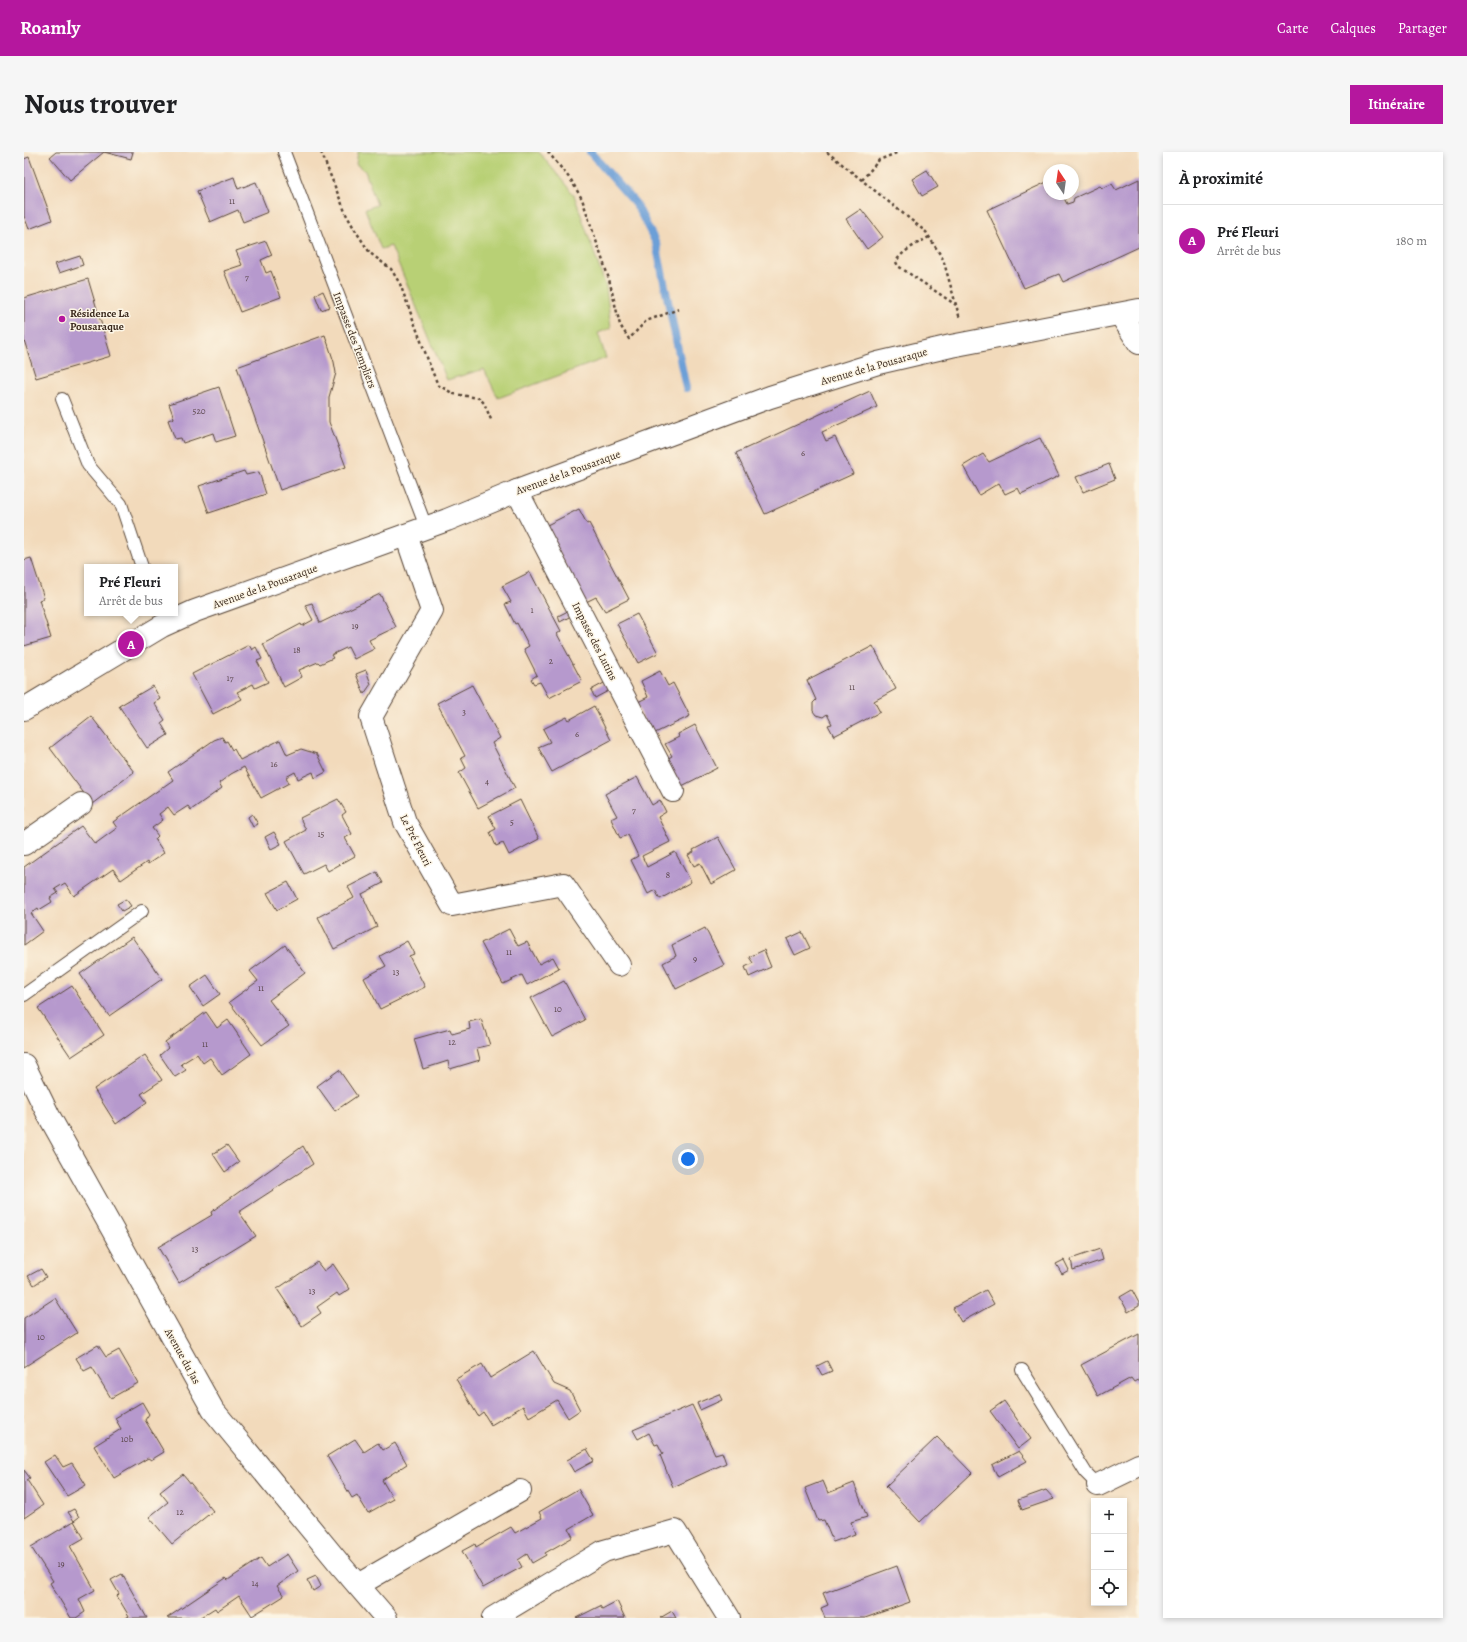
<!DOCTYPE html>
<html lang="fr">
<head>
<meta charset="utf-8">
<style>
	:root { --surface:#fff; --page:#f6f6f6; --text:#202124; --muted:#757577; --line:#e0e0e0; --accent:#b5179e }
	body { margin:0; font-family:Alegreya,serif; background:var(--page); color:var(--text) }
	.controls { position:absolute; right:12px; bottom:12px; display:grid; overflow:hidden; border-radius:0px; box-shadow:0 2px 6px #0003 }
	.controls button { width:36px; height:36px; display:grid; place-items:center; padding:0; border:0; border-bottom:1px solid var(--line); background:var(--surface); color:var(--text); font:20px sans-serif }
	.compass { position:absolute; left:1019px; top:12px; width:36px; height:36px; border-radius:50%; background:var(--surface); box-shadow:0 2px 6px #0003; rotate:347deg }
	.you { position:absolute; left:664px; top:1007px; width:14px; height:14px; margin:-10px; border:3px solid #fff; border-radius:50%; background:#1a73e8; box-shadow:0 0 0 6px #1a73e833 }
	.badge { display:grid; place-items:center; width:26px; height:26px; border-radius:50%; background:var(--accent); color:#fff; font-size:13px; font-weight:700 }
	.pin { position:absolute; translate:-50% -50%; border:2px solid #fff; box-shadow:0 1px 4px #0006 }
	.popup { position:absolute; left:60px; top:412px; width:94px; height:52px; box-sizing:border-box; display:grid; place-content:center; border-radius:0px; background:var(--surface); filter:drop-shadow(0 1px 3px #0005); font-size:13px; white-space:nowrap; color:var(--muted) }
	.popup b { font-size:15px; color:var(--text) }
	.popup::after { content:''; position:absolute; left:50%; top:100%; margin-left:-8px; border:8px solid transparent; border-top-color:var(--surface) }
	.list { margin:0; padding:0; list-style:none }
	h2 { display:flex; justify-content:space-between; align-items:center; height:52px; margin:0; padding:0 16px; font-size:17px }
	h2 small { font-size:13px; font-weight:400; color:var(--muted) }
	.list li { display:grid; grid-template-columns:26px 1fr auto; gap:12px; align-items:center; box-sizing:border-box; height:72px; padding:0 16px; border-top:1px solid var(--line) }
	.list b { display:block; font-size:15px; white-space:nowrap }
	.list p { margin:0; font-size:13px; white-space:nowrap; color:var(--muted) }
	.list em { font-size:13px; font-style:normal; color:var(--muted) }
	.icon { flex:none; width:22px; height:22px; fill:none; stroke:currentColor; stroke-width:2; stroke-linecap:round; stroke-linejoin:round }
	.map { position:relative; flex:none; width:1115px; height:1466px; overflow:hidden; border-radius:0px }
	header { display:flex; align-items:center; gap:24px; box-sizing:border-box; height:56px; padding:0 20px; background:var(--accent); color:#fff }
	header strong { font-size:19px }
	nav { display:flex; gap:22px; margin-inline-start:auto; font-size:14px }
	.intro { display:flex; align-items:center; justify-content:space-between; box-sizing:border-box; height:96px; padding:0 24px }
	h1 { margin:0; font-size:28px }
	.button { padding:10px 18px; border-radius:0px; background:var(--accent); color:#fff; font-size:14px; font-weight:700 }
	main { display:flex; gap:24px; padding:0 24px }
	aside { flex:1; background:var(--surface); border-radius:0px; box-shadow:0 2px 6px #0003 }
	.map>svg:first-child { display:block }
	.green { fill:#b8d075; stroke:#7a7d4a }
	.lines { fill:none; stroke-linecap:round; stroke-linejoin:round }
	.stream { stroke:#6c9fd7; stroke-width:8 }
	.building { fill:#b699cd }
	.lane-casing { stroke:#564436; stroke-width:14 }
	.street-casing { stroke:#564436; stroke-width:24 }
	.secondary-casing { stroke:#564436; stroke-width:24 }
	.path { stroke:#564436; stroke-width:2.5; stroke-dasharray:3 3; stroke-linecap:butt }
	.lane { stroke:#fff; stroke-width:12 }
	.street { stroke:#fff; stroke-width:22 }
	.secondary { stroke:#fff; stroke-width:22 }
	.poi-dot { fill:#b5179e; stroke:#fcf5e5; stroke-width:1.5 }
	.labels { text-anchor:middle; stroke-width:3; stroke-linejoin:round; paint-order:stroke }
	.number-label { font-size:9px; fill:#5a464a }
	.poi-label { font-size:11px; font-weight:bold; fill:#3b2a1e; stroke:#fcf5e5; text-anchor:start }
	.street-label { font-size:11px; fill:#3b2a1e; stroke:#fcf5e5 }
</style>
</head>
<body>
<header>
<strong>Roamly</strong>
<nav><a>Carte</a><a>Calques</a><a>Partager</a></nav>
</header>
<div class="intro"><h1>Nous trouver</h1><a class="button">Itinéraire</a></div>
<main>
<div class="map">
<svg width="1115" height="1466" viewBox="0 0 1115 1466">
	<rect width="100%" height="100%" fill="#fcf5e5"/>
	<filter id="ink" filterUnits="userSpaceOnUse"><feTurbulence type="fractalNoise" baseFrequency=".025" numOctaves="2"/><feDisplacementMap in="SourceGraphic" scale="8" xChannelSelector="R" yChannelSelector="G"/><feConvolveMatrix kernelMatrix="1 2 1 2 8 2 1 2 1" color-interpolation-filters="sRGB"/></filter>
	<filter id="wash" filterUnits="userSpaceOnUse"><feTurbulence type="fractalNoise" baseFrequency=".012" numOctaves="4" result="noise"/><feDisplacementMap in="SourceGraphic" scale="16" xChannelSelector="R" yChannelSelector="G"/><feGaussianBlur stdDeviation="0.9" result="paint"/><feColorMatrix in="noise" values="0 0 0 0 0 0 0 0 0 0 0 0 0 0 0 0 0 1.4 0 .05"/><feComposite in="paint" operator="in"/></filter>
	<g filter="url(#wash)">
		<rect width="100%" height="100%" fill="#f2dabb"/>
		<polygon class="green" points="334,0 515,0 550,43 582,135 587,176 574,181 582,206 474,246 460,217 423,228 367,94 357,97 341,57 353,53 341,19 332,12"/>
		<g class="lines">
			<polyline class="stream" points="566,0 612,52 632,91 662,236"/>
		</g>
		<g id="blocks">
			<g class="building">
				<polygon points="32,0 109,0 107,7 80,0 46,28 26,5"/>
				<polygon points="5,5 28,68 5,77 0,64 0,7"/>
				<polygon points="903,18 914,35 898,44 888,27"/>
				<polygon points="210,25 214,37 232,30 244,60 219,70 214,58 186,70 173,39"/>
				<polygon points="1115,27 1115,95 1039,130 1035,122 1000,136 963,58 1025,29 1025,42 1038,42 1043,52 1049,50 1050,46 1076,34 1078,36 1088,32 1092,38"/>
				<polygon points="837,57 859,85 843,97 822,67"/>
				<polygon points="242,89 248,103 237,108 242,121 247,119 257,145 216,160 200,119 218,113 212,99"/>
				<polygon points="56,104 59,113 35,121 31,112"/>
				<polygon points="64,127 87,204 12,226 0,188 0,146"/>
				<polygon points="299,139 306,155 297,158 291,143"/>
				<polygon points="301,183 310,210 312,221 305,245 305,270 322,315 256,338 213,215"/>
				<polygon points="195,235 211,284 192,290 189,281 159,291 157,286 151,287 144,268 150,266 145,252"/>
				<polygon points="846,239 853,255 798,280 802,289 811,285 829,322 741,362 712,301"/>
				<polygon points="1016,286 1035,324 997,342 994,336 981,342 975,331 955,343 939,314 959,302 965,310"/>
				<polygon points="1085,312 1091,327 1059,340 1052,325"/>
				<polygon points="220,319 222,323 235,320 242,342 185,361 175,334"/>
				<polygon points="555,357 563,372 565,371 605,447 581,459 572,445 560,451 521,374"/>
				<polygon points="7,406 20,446 15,448 27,486 0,494 0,408"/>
				<polygon points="506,420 537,479 533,482 558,529 525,546 516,530 510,532 507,527 513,523 500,497 505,494 493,471 491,472 481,452 487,450 478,434"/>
				<polygon points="356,442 372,475 345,488 350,497 330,507 324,495 307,503 309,506 296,512 294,510 275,518 278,525 260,535 239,492 277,472 278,474 289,468 281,453 288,451 296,471"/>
				<polygon points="544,459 547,464 536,470 534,464"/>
				<polygon points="613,462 634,501 614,511 593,472"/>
				<polygon points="225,493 228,498 232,495 238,507 233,509 244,530 231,536 229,532 213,540 218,547 189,562 168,522"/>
				<polygon points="849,494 872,537 850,549 856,560 810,584 804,573 808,572 803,562 799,565 792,563 789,559 789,551 792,548 783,528"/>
				<polygon points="342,518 347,532 340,542 332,522"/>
				<polygon points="636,519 644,534 649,531 666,564 627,583 612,551 624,545 617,529"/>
				<polygon points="582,530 586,538 571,546 567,538"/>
				<polygon points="448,533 476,586 468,591 491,636 454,656 435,621 442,616 437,606 441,604 413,551"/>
				<polygon points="129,534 136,547 130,551 141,568 137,571 144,583 123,596 95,554"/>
				<polygon points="570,554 587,588 528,620 514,595 526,590 519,577 543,565 545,568"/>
				<polygon points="67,564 110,620 68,652 26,596"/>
				<polygon points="671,573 693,616 656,635 641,608 648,604 641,592 655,585 654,582"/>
				<polygon points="198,585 201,590 203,589 208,598 210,597 216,608 256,588 263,603 277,597 293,602 302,620 291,626 289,620 274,627 271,620 262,625 265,631 237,646 220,615 207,622 195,631 198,636 167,658 164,654 150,663 144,655 135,662 139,668 128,676 134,684 131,687 140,701 124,712 123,710 97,728 89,717 50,744 41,731 31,737 34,741 26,746 28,750 15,758 14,756 7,761 19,779 0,793 0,715 57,674 71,692 93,676 89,670 149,628 144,620 190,588"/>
				<polygon points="613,625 628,653 636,648 642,660 634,665 646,690 618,704 623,715 651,700 667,730 636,747 631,738 624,742 607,708 614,704 604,683 596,686 587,667 593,664 581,642"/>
				<polygon points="314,647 322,660 318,663 328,682 321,686 331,704 304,719 300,712 280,722 262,689 282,678 276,666"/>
				<polygon points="496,648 515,687 485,703 479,691 472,694 466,680 472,677 465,664"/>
				<polygon points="228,662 234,672 229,675 224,665"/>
				<polygon points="250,680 257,692 247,697 241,685"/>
				<polygon points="694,685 712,718 687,732 676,711 670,714 664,703 670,700 669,698"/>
				<polygon points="353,720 359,731 338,742 353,775 310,797 294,765 330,746 324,735"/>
				<polygon points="264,730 273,747 253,758 243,741"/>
				<polygon points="102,747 107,754 98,759 93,752"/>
				<polygon points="681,776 700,813 652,837 639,811 652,804 648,793"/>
				<polygon points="485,777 494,794 503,790 515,812 529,805 535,816 503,833 498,823 479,832 457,791"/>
				<polygon points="778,780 786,796 771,803 763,787"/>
				<polygon points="108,785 138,827 85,864 56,822"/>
				<polygon points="383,789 390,802 385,804 401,835 356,857 340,826 362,814 356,804"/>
				<polygon points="261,793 281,821 245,848 265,874 238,893 205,850 234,829 226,819"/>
				<polygon points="740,798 747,815 725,825 721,815 729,811 725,805"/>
				<polygon points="183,823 196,842 179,854 166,835"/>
				<polygon points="540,829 561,868 528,885 507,846"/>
				<polygon points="48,834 80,883 47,905 14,856"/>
				<polygon points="182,860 193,876 204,868 227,902 198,923 186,906 179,911 173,902 157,912 162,918 151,925 136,903 144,896 141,890"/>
				<polygon points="457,867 466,893 453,896 456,908 426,917 424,909 399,917 390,887 426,877 428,882 446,877 445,870"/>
				<polygon points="121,903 138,928 117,942 123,950 92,972 70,937"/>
				<polygon points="315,918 333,944 311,959 293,934"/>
				<polygon points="203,993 215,1010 201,1020 189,1002"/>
				<polygon points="279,994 289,1012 215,1060 232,1084 155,1131 134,1095 188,1063 187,1060"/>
				<polygon points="1076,1097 1079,1108 1049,1118 1047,1107"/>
				<polygon points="1040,1108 1045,1118 1038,1122 1032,1112"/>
				<polygon points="293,1110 300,1119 309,1112 326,1137 315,1144 313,1141 293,1155 297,1161 278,1174 253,1137"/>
				<polygon points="17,1117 22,1125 10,1133 4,1124"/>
				<polygon points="962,1138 970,1152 937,1170 929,1156"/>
				<polygon points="1108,1138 1115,1151 1115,1154 1104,1160 1096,1145"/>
				<polygon points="31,1146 53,1181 0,1215 0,1166"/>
				<polygon points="1115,1182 1115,1227 1110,1230 1107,1226 1074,1244 1057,1213"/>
				<polygon points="74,1193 82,1205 95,1198 114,1231 87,1246 68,1215 60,1219 52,1206"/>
				<polygon points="510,1199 530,1232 546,1239 556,1258 544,1266 533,1248 505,1265 499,1254 467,1273 459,1260 454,1264 432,1227 458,1212 466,1226"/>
				<polygon points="803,1209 808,1219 798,1223 793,1214"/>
				<polygon points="695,1242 698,1248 676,1258 673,1251"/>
				<polygon points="980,1249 1007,1287 994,1297 966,1259"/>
				<polygon points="118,1250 125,1262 121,1268 140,1300 127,1308 124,1306 90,1326 70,1294 97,1277 91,1266"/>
				<polygon points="668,1253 691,1302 698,1300 702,1311 649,1335 636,1303 639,1302 634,1292 631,1293 625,1281 614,1287 609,1278"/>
				<polygon points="913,1285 948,1321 896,1370 862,1334"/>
				<polygon points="331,1287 340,1300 354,1291 359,1298 371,1291 383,1312 358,1328 369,1347 344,1361 333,1343 328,1346 303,1304"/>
				<polygon points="563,1297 570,1309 550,1320 543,1308"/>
				<polygon points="995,1299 1003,1309 974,1325 968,1313"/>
				<polygon points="31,1303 39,1315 48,1311 62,1333 43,1344 20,1310"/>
				<polygon points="0,1318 6,1326 3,1328 19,1353 0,1366"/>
				<polygon points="159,1322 189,1359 148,1392 125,1365 144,1350 136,1340"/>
				<polygon points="799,1329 804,1341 830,1331 843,1365 827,1370 831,1382 809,1390 800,1368 794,1369 781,1336"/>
				<polygon points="554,1337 569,1363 545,1377 549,1385 521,1401 522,1403 508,1411 503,1402 494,1408 498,1415 459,1436 438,1399 451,1392 452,1395 487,1375 491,1381 518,1366 515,1360"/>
				<polygon points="1022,1338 1030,1347 998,1358 994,1348"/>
				<polygon points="50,1357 55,1365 50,1369 44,1360"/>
				<polygon points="50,1369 60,1386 46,1394 71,1438 55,1447 61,1460 52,1466 47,1466 26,1431 29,1429 7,1395"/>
				<polygon points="263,1402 274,1419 253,1434 260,1444 228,1464 215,1444 193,1459 191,1456 175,1466 143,1466 202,1426 204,1428 237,1406 243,1415"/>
				<polygon points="873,1414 886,1450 841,1466 801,1466 797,1456 804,1453 799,1441"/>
				<polygon points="98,1422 123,1466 102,1466 105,1464 93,1444 95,1442 87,1428"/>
				<polygon points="292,1424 297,1434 289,1439 283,1428"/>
				<polygon points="593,1449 601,1466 552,1466 576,1454 578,1457"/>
				<polygon points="648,1459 652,1466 636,1466"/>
			</g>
		</g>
	</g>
	<g filter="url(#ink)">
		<use href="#blocks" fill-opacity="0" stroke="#564436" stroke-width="1"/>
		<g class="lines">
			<g class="lane-casing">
				<g id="lane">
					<polyline points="260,0 402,375"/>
					<polyline points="38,247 64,313 97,352 118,415"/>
					<polyline points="0,843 118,759"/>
					<polyline points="998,1218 1062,1321 1074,1333"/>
				</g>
			</g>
			<g class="street-casing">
				<g id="street">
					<polyline points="1096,162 1115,191"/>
					<polyline points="493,339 649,639"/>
					<polyline points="382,383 408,459 347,565 381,670 428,753 539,732 595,813"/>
					<polyline points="0,692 57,652"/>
					<polyline points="0,913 25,964 189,1258 319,1416 362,1466"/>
					<polyline points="1074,1333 1115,1313"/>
					<polyline points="334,1433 496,1339"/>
					<polyline points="469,1466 580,1399 651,1379 705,1466"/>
				</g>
			</g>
			<g class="secondary-casing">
				<polyline id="secondary" points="0,557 138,474 171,459 423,368 493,339 746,245 854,211 927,194 1115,158"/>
			</g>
			<g class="path">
				<polyline points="297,0 322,62 331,78 346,101 367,117 376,132 408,219 414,233 430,242 455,246 460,251 468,270"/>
				<polyline points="524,0 547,28 558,47 585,127 596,173 605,187 622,169 655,157"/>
				<polyline points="803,0 902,80 919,107 936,167"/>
				<polyline points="838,28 855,8 875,0"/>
				<path d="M905 85C896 90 876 100 872 110L874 114 932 153"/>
			</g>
			<use href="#lane" class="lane"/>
			<use href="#street" class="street"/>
			<use href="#secondary" class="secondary"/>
		</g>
	</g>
	<circle class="poi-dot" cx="38" cy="167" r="4"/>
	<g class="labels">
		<g class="number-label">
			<text x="208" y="52">11</text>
			<text x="223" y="128">7</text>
			<text x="175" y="262">520</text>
			<text x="779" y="304">6</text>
			<text x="508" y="461">1</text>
			<text x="331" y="477">19</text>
			<text x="273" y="501">18</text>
			<text x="527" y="512">2</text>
			<text x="206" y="529">17</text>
			<text x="828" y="538">11</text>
			<text x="440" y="563">3</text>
			<text x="553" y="585">6</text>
			<text x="250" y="615">16</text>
			<text x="463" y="632">4</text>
			<text x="610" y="661">7</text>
			<text x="488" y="673">5</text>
			<text x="297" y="685">15</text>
			<text x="644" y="726">8</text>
			<text x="485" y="803">11</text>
			<text x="671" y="810">9</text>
			<text x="372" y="823">13</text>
			<text x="237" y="839">11</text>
			<text x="534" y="860">10</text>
			<text x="428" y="893">12</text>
			<text x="181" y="895">11</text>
			<text x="171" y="1100">13</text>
			<text x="288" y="1142">13</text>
			<text x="17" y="1188">10</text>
			<text x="103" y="1290">10b</text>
			<text x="156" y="1363">12</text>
			<text x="37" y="1415">19</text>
			<text x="231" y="1434">14</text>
		</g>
		<g class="poi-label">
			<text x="46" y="165">Résidence La<tspan x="46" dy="13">Pousaraque</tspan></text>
		</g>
		<g class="street-label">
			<text transform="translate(331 188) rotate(69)" y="4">Impasse des Templiers</text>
			<text transform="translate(850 214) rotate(-16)" y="4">Avenue de la Pousaraque</text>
			<text transform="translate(544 320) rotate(-20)" y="4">Avenue de la Pousaraque</text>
			<text transform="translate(241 434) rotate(-20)" y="4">Avenue de la Pousaraque</text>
			<text transform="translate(571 489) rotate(63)" y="4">Impasse des Lutins</text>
			<text transform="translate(392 688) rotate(63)" y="4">Le Pré Fleuri</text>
			<text transform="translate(159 1204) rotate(61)" y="4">Avenue du Jas</text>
		</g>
	</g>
</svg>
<div class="controls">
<button>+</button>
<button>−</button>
<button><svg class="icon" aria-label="locate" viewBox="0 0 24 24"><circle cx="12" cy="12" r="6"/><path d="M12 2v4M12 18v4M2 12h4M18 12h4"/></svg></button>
</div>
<svg class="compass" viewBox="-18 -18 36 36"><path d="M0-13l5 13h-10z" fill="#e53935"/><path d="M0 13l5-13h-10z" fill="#757577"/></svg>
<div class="you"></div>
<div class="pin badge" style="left:107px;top:492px">A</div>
<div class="popup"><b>Pré Fleuri</b>Arrêt de bus</div>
</div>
<aside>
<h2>À proximité<small></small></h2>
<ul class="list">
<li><span class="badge">A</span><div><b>Pré Fleuri</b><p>Arrêt de bus</p></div><em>180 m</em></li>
</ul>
</aside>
</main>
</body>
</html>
